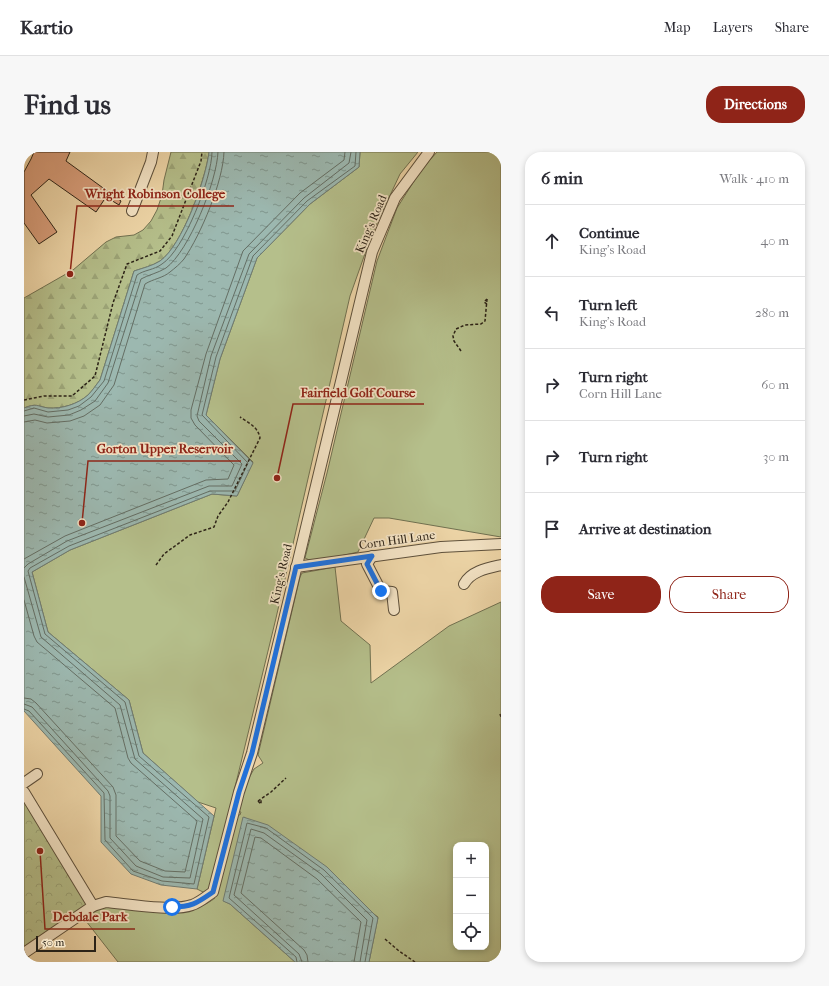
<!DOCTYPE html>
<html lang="en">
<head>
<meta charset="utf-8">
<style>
	:root { --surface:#fff; --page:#f7f7f7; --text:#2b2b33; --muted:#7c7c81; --line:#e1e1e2; --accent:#8f2418 }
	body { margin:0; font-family:"IM FELL French Canon",serif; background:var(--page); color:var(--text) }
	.controls { position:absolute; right:12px; bottom:12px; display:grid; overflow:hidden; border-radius:8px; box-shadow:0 2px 6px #0003 }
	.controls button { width:36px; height:36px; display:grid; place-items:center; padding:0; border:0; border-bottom:1px solid var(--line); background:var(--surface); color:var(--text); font:20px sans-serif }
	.scale { position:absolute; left:12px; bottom:10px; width:60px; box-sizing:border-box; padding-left:4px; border:2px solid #2c2317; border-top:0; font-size:11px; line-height:14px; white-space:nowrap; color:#2c2317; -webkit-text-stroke:3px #f5e5c7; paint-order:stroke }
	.stop { position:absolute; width:12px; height:12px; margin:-9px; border:3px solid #1a73e8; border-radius:50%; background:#fff }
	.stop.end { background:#1a73e8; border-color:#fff; box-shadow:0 1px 4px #0008 }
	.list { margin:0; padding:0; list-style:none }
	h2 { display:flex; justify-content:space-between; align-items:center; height:52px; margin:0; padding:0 16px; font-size:17px }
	h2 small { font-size:13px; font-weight:400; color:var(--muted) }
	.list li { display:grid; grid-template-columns:26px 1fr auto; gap:12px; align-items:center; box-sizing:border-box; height:72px; padding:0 16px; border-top:1px solid var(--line) }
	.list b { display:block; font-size:15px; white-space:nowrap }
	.list p { margin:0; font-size:13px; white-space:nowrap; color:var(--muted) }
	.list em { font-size:13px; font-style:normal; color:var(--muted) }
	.actions { display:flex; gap:8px; padding:12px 16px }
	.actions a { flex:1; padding:9px 0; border:1px solid var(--accent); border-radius:16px; text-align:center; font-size:14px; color:var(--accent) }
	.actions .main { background:var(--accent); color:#fff }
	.icon { flex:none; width:22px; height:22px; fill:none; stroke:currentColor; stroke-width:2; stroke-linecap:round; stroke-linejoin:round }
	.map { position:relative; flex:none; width:477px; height:810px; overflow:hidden; border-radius:16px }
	header { display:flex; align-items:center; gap:24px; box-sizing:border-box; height:56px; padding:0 20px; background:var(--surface); border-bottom:1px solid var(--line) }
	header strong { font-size:19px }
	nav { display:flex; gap:22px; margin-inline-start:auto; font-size:14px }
	.intro { display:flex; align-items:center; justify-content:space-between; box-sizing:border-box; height:96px; padding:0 24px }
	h1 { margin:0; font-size:28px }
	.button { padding:10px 18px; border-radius:16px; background:var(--accent); color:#fff; font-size:14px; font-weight:700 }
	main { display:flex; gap:24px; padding:0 24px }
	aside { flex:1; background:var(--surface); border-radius:16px; box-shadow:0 2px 6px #0003 }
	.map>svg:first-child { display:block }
	.green { fill:#b5bf8b; stroke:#707151; fill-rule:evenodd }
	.forest { fill:url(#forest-firs); stroke:#707151 }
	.park { fill:url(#park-crowns); stroke:#707151 }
	.water { fill:url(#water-ripples); stroke:#6f7c73 }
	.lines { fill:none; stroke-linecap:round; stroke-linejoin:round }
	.shore { stroke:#646e64; stroke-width:1 }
	.building { fill:#da9f7c; stroke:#2c2317 }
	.minor-casing { stroke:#5d503c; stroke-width:12 }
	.path { stroke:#2c2317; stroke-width:1.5; stroke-dasharray:3 2; stroke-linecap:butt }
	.minor { stroke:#f5e5c7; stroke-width:10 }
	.route { stroke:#1a73e8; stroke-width:5 }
	.labels { text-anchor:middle; stroke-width:3.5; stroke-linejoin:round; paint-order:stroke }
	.street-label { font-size:12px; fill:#2c2317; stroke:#f5e5c7 }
	.leader { fill:none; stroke:#8f2418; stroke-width:1.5 }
	.callout-dot { fill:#8f2418; stroke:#f5e5c7; stroke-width:1.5 }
	.callout-label { font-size:13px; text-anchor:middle; font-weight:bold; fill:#8f2418; stroke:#f5e5c7; stroke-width:3.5; stroke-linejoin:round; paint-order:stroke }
</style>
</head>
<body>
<header>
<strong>Kartio</strong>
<nav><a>Map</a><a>Layers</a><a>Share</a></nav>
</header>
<div class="intro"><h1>Find us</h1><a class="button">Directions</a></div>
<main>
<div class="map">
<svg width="477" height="810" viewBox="0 0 477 810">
	<defs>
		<pattern id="forest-firs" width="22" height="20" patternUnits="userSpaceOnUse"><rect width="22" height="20" fill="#b5bf8b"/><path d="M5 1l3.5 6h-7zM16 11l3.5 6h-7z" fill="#9ca477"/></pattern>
		<pattern id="park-crowns" width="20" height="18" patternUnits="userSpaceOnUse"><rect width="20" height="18" fill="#b5bf8b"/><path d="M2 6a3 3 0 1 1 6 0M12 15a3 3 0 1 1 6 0" fill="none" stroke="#9ca477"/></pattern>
		<pattern id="water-ripples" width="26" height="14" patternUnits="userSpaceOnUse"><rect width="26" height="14" fill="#9cb8b0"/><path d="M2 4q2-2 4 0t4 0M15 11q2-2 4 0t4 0" fill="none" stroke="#7f958e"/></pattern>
	</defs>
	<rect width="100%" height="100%" fill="#efd7a9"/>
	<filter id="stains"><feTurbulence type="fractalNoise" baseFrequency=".005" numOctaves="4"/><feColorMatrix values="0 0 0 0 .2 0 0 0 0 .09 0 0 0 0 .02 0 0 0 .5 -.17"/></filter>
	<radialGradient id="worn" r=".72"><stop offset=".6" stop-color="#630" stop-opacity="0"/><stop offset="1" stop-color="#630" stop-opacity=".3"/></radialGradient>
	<g class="green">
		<path d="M336 0H394L376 22 348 82 326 144 252 466 205 660 216 663 217 660 212 659 221 633 230 617 239 611 234 603 276 425 278 421 311 415 317 469 346 493 347 531 425 474 477 450V810H345L354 765 220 665 200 749 206 752 271 810H94L62 769 67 762 82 753 162 759C174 756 182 753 191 746L173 737 192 656 174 650 119 601 105 548 24 480 8 420 46 398 188 342 213 344 229 310 182 263 196 207 233 106 286 52 335 15ZM432 693H462V795H432Z"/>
		<polygon points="413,0 477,0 477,385 365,366 350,366 334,400 290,410 281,406 303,321 353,109 373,56 397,18"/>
	</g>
	<path class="forest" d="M147 0H185C182 26 158 94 136 109 128 114 119 116 110 119L76 228C72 233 69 238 64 243 54 252 38 257 24 256 12 254 13 251 0 256V146L49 118 82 90 92 85 110 83 119 78 127 69 133 58 138 43 140 28Z"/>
	<polygon class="park" points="0,648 63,752 0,798"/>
	<g class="water">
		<path d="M185 0H336L335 15 286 52 233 106 196 207 182 263 229 311 213 344 188 342 46 398 8 420 24 480 105 548 119 601 190 664 173 737 137 733 107 722 77 690V644L0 559V256C13 251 12 254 24 256 38 257 54 252 64 243 69 238 72 233 76 228L110 119C119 116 128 114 136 109 158 94 182 27 185 0Z"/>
		<polygon points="219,665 244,673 303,715 354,766 345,810 271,810 206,752 199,749"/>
	</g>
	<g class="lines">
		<g class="shore">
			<path d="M0 259 10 256 24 260 44 258 55 254 67 245 80 229 113 123C120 118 130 118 138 112 160 98 188 26 188 0"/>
			<path d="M0 264 10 262 24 265 45 263 57 258 71 249 84 231 117 127C124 123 134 121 142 116 165 99 193 29 194 0"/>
			<path d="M0 270 11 268 23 271 46 269 60 264 76 253 90 233 121 132C129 127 139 126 146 120 151 116 156 112 160 107 177 82 199 30 200 0"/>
			<polyline points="0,407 41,384 182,328 204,327 210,313 171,273 167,266 167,258 182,202 219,99 276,41 320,8 321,0"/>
			<polyline points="0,416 4,412 43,389 185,334 208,334 218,312 175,269 173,264 187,204 225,102 280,46 325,11 327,0"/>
			<polyline points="0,425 17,485 96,553 111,607 179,667 166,726 139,725 112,714 86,686 86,644 84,639 8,555 0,552"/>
			<polyline points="0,448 10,484 13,490 91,556 104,606 107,611 173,669 161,720 141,719 116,709 92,684 92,643 89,635 12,551 7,547 0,546"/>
			<polyline points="0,557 5,559 80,641 81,688 109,719 138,729 170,732 185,665 115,604 101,550 21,482 4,419 6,416 45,394 186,339 211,339 224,311 178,263 192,205 229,104 283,49 331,14 332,0"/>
			<polyline points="273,810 272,805 205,746 223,671 242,676 300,718 349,766 341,810"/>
			<polyline points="278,810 275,802 210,743 227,677 240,681 297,722 343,768 336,810"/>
			<polyline points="284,810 283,803 280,798 217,741 231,685 237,686 293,727 337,770 330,810"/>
		</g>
	</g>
	<polygon class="building" points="10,0 46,0 42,9 97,49 95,53 82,45 72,60 25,27 7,43 33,80 15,92 0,71 0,20 7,7"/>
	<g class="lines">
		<g class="minor-casing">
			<g id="minor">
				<polyline points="108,59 127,10 129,0"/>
				<polyline points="348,404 343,412 357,439 368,440 370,458"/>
				<polyline points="272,415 417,395 477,392"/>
				<path d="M440 432C447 419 464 416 477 413"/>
				<polyline points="0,631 13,622"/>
				<polyline points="0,640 69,754"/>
				<path d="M0 801 69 754 82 750C104 752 149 760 168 753 175 751 183 744 189 740L215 640 228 601 348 100 371 46 405 0"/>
			</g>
		</g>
		<g class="path">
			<polyline points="463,152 460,150 463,147"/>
			<polyline points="437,199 430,189 429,184 432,177 441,173 457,172 461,169 463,147"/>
			<polyline points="0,248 20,244 48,244 71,224 89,151 103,112 136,99 148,84 177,9 178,0"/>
			<path d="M132 413 140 402 166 383 190 375 194 364 204 350 236 286C234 275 225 271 216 265"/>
			<polyline points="476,562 477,565"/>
			<polyline points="234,649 247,640 262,626"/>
			<polyline points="234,649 237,652 237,647"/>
			<polyline points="361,787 375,799 391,810"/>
		</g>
		<use href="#minor" class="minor"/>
	</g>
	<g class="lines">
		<path class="route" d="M148 755C168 755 173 751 189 740L215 640 228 601 272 415 348 404 343 412 357 439"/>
	</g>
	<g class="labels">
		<g class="street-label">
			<text transform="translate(347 72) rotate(-67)" y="4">King's Road</text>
			<text transform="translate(373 388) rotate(-8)" y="4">Corn Hill Lane</text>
			<text transform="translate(257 422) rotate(-77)" y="4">King's Road</text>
		</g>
	</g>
	<path class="leader" d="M46 122L53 54H210M253 326L269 252H400M58 371L64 309H217M16 699L21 777H111"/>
	<g class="callout-dot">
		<circle cx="46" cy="122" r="4"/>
		<circle cx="253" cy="326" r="4"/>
		<circle cx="58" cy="371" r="4"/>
		<circle cx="16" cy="699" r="4"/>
	</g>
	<g class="callout-label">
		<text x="131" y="46">Wright Robinson College</text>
		<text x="334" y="245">Fairfield Golf Course</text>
		<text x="141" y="301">Gorton Upper Reservoir</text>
		<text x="66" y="769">Debdale Park</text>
	</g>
	<rect width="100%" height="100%" filter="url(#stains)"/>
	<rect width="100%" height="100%" fill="url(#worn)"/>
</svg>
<div class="controls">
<button>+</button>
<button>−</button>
<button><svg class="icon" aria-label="locate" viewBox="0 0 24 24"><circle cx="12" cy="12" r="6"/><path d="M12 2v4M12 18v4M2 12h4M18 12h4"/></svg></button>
</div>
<div class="scale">50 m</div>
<div class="stop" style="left:148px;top:755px"></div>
<div class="stop end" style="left:357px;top:439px"></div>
</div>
<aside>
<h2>6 min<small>Walk · 410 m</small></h2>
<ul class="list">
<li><svg class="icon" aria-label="ahead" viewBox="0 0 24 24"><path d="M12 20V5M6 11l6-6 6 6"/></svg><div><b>Continue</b><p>King's Road</p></div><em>40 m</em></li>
<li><svg class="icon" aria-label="left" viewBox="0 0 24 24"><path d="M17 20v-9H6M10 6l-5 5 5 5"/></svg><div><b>Turn left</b><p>King's Road</p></div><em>280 m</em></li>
<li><svg class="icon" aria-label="right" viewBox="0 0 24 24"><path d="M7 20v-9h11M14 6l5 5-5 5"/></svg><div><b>Turn right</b><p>Corn Hill Lane</p></div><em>60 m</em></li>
<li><svg class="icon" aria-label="right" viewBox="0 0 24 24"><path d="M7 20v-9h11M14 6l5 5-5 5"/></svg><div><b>Turn right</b></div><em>30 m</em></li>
<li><svg class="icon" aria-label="arrive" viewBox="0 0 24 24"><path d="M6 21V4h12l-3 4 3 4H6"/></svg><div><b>Arrive at destination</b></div></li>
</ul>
<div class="actions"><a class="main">Save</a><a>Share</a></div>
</aside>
</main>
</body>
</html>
